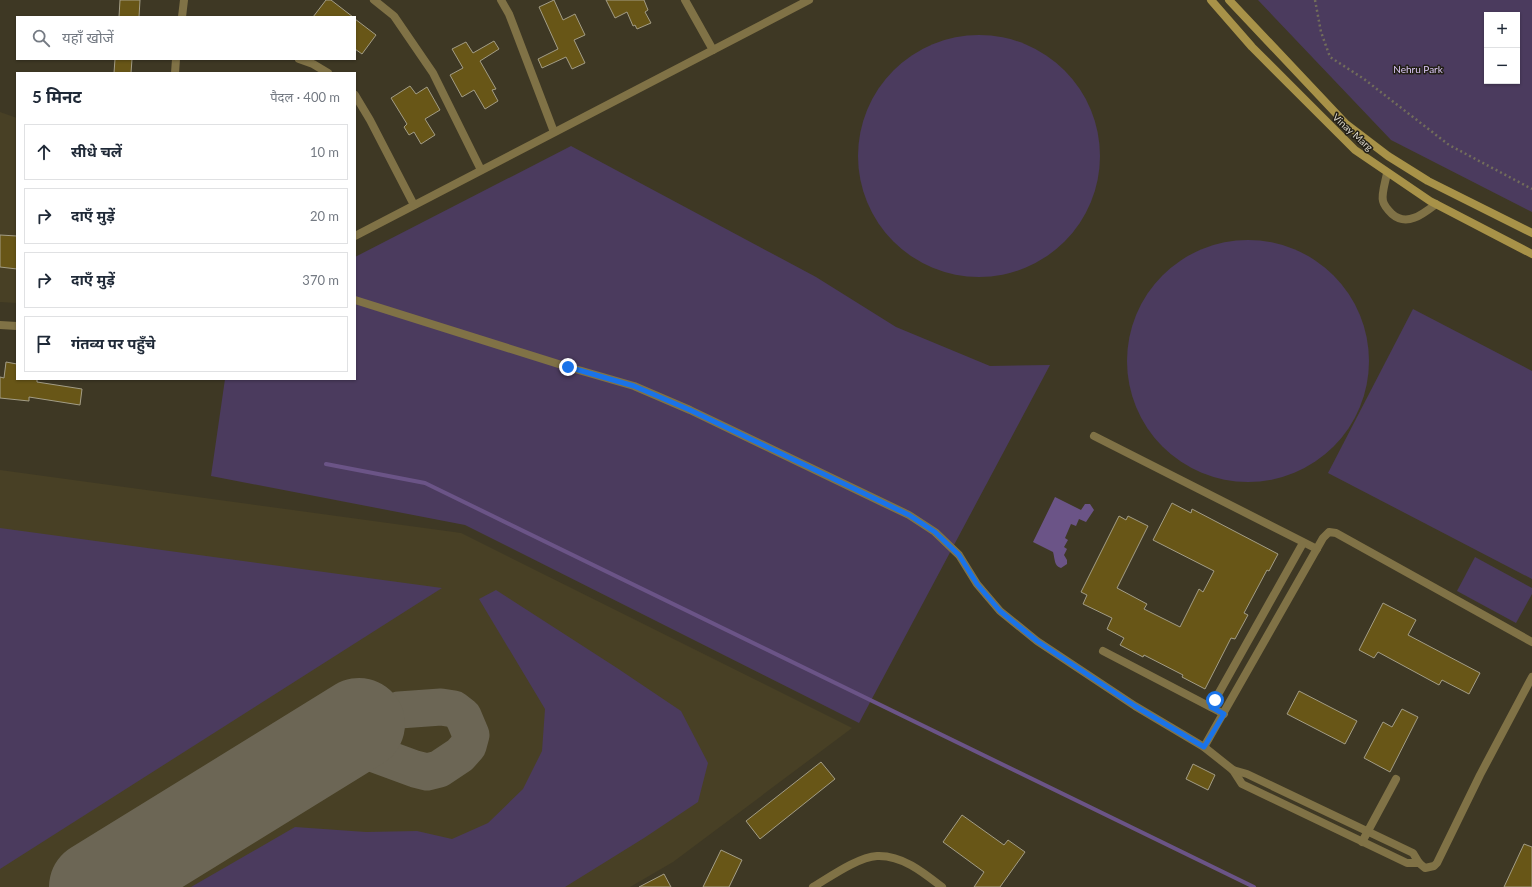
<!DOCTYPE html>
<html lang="hi">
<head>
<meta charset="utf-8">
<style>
	:root { --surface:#fff; --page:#f6f6f7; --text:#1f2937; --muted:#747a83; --line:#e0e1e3 }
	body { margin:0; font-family:Lato,"Noto Sans Devanagari",sans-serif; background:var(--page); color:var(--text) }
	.controls { position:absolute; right:12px; top:12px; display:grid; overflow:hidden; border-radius:0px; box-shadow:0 1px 3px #0004 }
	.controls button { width:36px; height:36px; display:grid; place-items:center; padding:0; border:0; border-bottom:1px solid var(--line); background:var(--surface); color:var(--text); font:20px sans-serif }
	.stop { position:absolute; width:12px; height:12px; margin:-9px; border:3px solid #1a73e8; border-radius:50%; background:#fff }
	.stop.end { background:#1a73e8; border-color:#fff; box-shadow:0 1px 4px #0008 }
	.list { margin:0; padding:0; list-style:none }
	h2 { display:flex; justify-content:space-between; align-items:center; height:52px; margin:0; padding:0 16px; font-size:17px }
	h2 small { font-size:13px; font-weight:400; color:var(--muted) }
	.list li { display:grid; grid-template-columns:26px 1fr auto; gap:12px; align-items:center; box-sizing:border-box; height:56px; margin:0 8px 8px; padding:0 8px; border:1px solid var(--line); border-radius:0px }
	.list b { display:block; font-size:15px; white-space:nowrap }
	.list em { font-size:13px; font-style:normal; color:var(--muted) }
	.icon { flex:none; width:22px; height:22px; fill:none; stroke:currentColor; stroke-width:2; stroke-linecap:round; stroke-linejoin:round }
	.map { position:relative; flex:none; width:1532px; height:887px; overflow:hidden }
	.search { position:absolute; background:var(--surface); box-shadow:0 1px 3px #0004; left:16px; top:16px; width:340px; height:44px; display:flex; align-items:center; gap:10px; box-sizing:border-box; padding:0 14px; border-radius:0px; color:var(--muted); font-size:15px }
	.panel { position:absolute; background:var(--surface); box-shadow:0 1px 3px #0004; left:16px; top:72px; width:340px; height:308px; border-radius:0px }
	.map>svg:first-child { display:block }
	.built { fill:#484025 }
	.green { fill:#4b3b5e; fill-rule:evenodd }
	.water { fill:#6b5487 }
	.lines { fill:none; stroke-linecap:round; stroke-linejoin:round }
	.stream { stroke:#6b5487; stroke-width:4 }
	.taxiway { stroke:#6c6655; stroke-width:37 }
	.runway { stroke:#6c6655; stroke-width:92 }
	.building { fill:#685617; stroke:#a39d86 }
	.path { stroke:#726d5b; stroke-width:2.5; stroke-dasharray:2 3; stroke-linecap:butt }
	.service { stroke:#807246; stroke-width:8 }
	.minor { stroke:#807246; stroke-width:8 }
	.tertiary { stroke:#807246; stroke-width:8 }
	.secondary { stroke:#a89248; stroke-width:8 }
	.route { stroke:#1a73e8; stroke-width:5 }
	.labels { text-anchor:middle; stroke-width:3; stroke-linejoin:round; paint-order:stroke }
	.park-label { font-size:10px; fill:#ddc9f8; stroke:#221f16 }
	.street-label { font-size:10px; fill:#dcd8cc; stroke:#221f16 }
</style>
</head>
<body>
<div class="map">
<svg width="1532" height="887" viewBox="0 0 1532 887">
	<rect width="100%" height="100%" fill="#3e3824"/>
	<g class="built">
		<polygon points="0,112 17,118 17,303 0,302"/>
		<polygon points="0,470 461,533 852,728 673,862 630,887 0,887"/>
	</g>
	<g class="green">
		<path d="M1258 0H1532V212L1391 140ZM1487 15H1517V81H1487Z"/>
		<circle cx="979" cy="156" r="121"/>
		<polygon points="571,146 816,277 896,327 990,366 1050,365 859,723 465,525 211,476 225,379 355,379 355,257"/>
		<circle cx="1248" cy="361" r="121"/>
		<polygon points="1413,309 1532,371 1532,579 1328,473"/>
		<polygon points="0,528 442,588 0,869"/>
		<polygon points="1475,557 1532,588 1532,594 1516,623 1457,591"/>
		<polygon points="496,590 617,668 681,711 708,763 698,802 644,838 565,887 191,887 295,827 366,832 417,831 452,839 488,823 523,789 542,751 545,709 479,599"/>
	</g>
	<path class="water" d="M1055 497 1081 510 1085 504H1090L1094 510 1086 522 1079 519 1076 526 1071 524 1065 538 1068 540 1064 547 1067 549 1064 555 1067 560V564L1061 568C1054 566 1055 559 1053 552L1033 542Z"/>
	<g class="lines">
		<polyline class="stream" points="326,464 425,483 1254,887"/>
		<polyline class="taxiway" points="320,749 366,751 415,769 427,772 439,769 460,755 468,746 471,735 463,716 454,709 441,707 399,710 359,724"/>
		<polyline class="runway" points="95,887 359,724"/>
	</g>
	<g class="building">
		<polygon points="120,0 140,0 139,17 119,17"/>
		<polygon points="326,0 331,0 353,17 313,17"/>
		<polygon points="554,0 563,20 575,14 585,35 574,40 585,63 572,69 566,57 542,68 538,59 558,49 539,7"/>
		<polygon points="606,0 644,0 648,10 645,12 651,23 637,29 635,25 633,26 627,12 615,18"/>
		<polygon points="355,19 376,35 362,54 355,49"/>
		<polygon points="494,41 499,49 480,61 496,89 492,90 498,101 485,109 474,90 462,97 450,75 463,68 452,49 466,42 473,53"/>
		<polygon points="115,59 132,59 131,73 114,73"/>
		<polygon points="410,86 416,94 427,87 440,110 425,119 435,135 421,144 414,132 409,135 404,127 407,124 391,98"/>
		<polygon points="0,235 17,236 17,269 0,267"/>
		<polygon points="6,362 17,364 17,379 37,379 37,382 82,389 80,405 29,397 29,401 0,398 0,377 4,378"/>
		<polygon points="1172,503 1191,513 1192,509 1278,554 1269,571 1267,570 1244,613 1248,615 1235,639 1231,638 1205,689 1182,677 1183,675 1144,655 1143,657 1120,645 1124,638 1107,629 1112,618 1083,604 1087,595 1081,592 1119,516 1126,520 1128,516 1148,526 1117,588 1147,604 1144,609 1180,627 1199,589 1203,592 1214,571 1153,540"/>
		<polygon points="1383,603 1416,620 1408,635 1480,673 1469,694 1442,680 1439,685 1378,652 1374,658 1359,650"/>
		<polygon points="1299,691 1357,721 1345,744 1287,714"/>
		<polygon points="1402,709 1418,717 1390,772 1364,758 1383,722 1392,727"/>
		<polygon points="821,762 835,779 760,839 746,821"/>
		<polygon points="1193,764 1215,775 1208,790 1186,779"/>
		<polygon points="962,815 1004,845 1008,840 1025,852 1000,887 974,887 984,872 943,842"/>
		<polygon points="1524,844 1532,847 1532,887 1504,887"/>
		<polygon points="721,850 742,860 729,887 703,887"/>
		<polygon points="664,874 671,887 639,887"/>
	</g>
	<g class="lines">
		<polyline class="path" points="1315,0 1321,32 1330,57 1364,79 1449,145 1532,189"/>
		<g class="service">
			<path d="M1387 173C1386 180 1381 194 1383 201 1384 206 1388 210 1392 214 1407 227 1423 214 1436 204"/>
			<polyline points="355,300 568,367 634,386 690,410 909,515 935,532 959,555 977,584 1000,611 1037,641 1135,706 1204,747 1233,770 1242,784 1407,863 1419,863"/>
			<polyline points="1094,436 1317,549"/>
			<polyline points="1103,651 1224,714"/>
			<polyline points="1211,707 1303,543"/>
			<polyline points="1204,747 1323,538 1329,532 1336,533 1532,642"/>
			<polyline points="1233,770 1247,774 1413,853 1419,863 1425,868 1434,866 1437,863 1480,775 1532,677"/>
			<polyline points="1362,842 1396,779"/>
		</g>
		<g class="minor">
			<polyline points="374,0 394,16 433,73 481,170"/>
			<polyline points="501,0 509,14 554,132"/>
			<polyline points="685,0 713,50"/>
			<polyline points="182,17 184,0"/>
			<polyline points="299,59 313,64 328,73"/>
			<polyline points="175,73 176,59"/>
			<polyline points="355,95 370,120 414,205"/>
			<path d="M813 887C830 877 858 857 877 856 902 855 923 872 942 887"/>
		</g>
		<g class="tertiary">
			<polyline points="355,236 809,0"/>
			<polyline points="0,325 17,326"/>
		</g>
		<g class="secondary">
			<polyline points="1211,0 1252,47 1355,150 1430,201 1532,254"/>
			<polyline points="1229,0 1346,124 1388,156 1428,181 1532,233"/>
		</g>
	</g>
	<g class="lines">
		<polyline class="route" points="568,367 634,386 690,410 909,515 935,532 959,555 977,584 1000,611 1037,641 1135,706 1204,747 1224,714 1211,707 1215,700"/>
	</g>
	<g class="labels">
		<g class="park-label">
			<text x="1418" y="73">Nehru Park</text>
		</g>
		<g class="street-label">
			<text transform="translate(1353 132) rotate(42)" y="4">Vinay Marg</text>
		</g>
	</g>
</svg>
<div class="controls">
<button>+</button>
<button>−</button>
</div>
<div class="stop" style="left:1215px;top:700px"></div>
<div class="stop end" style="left:568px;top:367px"></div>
<div class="search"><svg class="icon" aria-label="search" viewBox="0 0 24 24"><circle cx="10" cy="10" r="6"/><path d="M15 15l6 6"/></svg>यहाँ खोजें</div>
<section class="panel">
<h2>5 मिनट<small>पैदल · 400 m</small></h2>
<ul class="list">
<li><svg class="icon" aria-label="ahead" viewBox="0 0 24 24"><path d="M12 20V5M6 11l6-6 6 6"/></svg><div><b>सीधे चलें</b></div><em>10 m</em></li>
<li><svg class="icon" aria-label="right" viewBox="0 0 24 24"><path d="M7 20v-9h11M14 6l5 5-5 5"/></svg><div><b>दाएँ मुड़ें</b></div><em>20 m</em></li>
<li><svg class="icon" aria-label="right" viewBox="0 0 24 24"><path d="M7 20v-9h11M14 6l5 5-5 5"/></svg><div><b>दाएँ मुड़ें</b></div><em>370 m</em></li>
<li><svg class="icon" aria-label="arrive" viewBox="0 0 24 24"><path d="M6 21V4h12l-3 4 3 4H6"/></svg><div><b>गंतव्य पर पहुँचे</b></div></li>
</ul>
</section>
</div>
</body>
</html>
